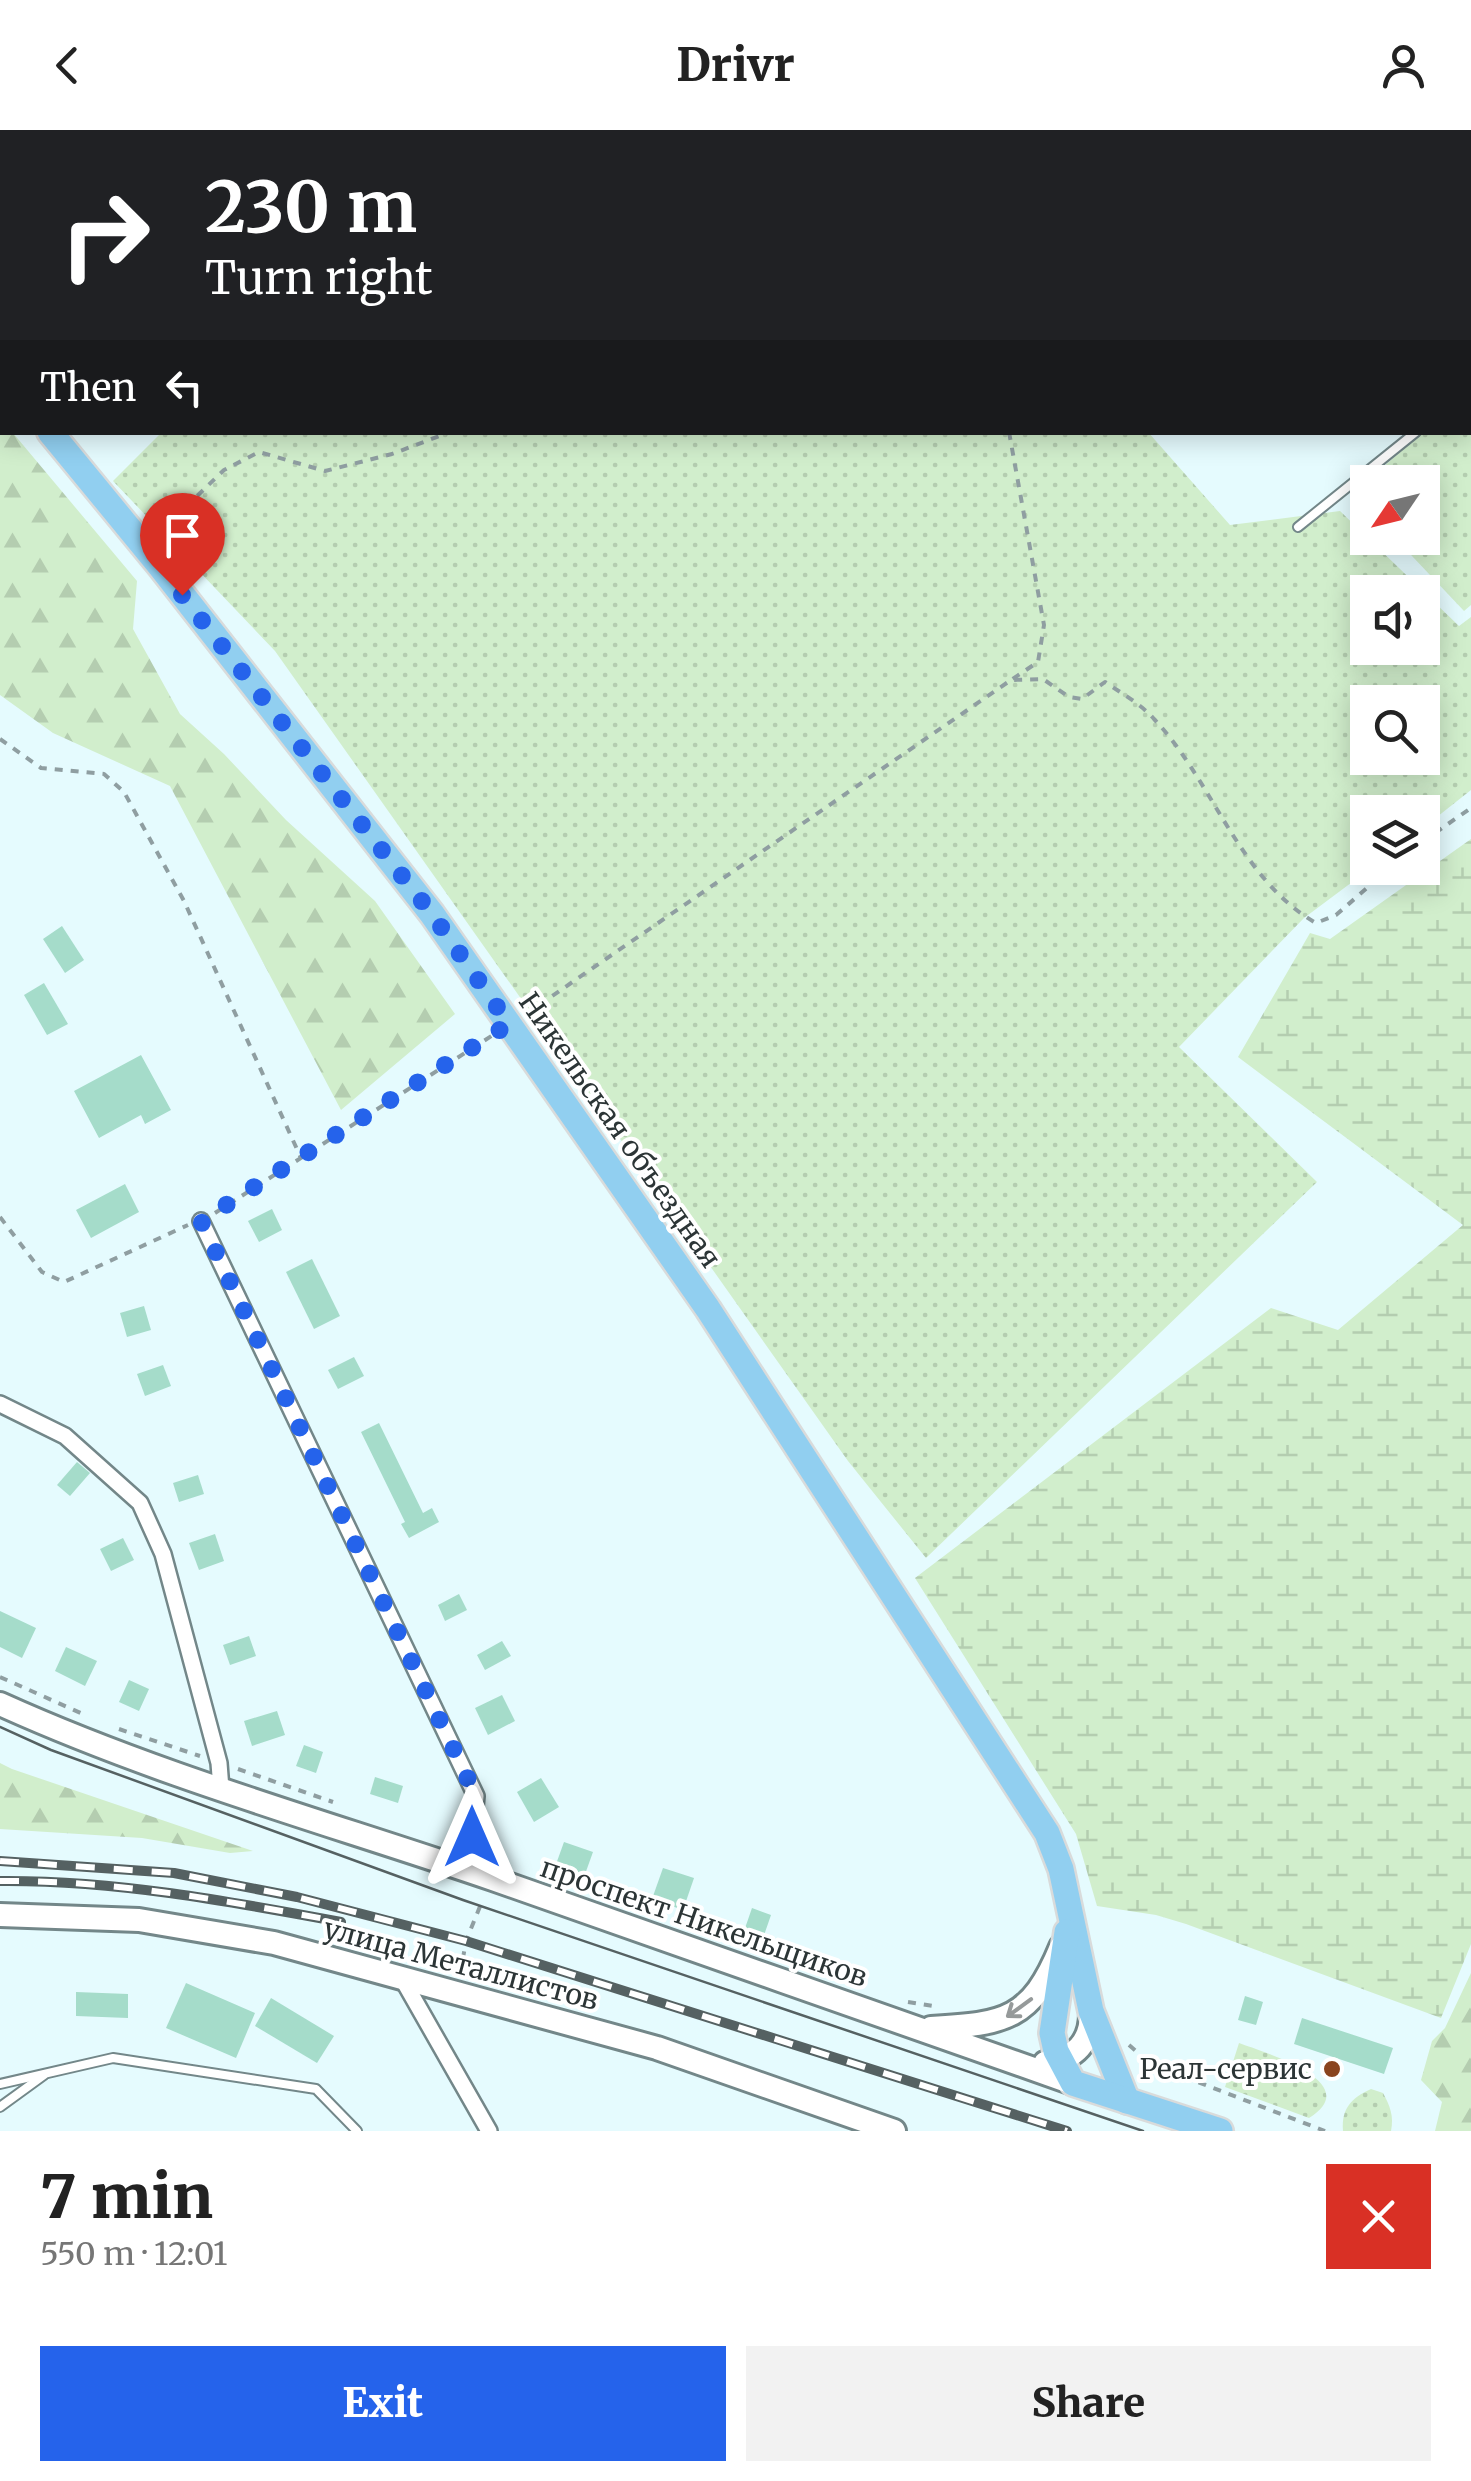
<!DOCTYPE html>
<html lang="en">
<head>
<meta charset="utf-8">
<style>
	:root { --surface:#fff; --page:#f2f2f2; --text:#222; --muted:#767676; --accent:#2563eb }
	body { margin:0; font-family:Merriweather,serif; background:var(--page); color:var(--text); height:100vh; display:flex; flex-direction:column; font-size:38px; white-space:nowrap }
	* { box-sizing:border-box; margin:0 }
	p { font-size:32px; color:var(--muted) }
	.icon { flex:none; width:55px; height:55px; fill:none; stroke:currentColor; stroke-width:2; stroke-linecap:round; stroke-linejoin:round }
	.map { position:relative; height:2001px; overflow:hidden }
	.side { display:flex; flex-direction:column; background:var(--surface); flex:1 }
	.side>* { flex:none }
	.top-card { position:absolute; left:0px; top:0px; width:1472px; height:305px; box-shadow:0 5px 25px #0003; background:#202124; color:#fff; overflow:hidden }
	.needle { width:65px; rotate:235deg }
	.buttons { position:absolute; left:1350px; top:335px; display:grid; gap:20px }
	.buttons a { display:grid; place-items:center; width:90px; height:90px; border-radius:0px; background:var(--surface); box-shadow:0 5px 25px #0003; font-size:50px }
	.pin { position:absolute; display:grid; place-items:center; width:85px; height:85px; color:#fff; margin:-102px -42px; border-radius:50% 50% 50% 0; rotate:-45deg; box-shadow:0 0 10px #0007 }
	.pin .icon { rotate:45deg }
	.me { position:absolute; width:110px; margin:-55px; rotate:0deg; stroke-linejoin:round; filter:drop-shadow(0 0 8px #0008) }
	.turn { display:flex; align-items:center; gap:35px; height:210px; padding:0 40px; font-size:45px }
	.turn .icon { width:130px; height:130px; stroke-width:2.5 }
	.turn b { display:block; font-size:70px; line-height:85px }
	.then { display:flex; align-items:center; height:95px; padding:0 40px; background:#0003; gap:20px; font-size:38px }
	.round { display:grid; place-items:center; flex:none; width:105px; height:105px; border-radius:0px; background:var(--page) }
	.headline { display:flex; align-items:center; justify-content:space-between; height:170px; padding:0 40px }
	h1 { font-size:60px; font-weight:800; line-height:75px }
	.button { display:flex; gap:20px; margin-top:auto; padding:20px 40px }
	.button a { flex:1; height:115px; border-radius:0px; background:var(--accent); color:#fff; font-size:40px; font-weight:800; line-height:115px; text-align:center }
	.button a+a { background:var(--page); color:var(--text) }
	header { display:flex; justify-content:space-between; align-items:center; height:130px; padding:0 40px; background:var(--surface); font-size:45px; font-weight:800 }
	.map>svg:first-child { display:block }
</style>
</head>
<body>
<header><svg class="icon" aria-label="back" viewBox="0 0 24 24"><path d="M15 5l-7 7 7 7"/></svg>Drivr<svg class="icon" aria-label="person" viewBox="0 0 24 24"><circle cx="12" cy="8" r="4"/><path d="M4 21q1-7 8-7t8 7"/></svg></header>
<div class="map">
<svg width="1471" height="2001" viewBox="0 0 1471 2001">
	<defs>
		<pattern id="grass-dots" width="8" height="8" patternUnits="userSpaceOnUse" patternTransform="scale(2.5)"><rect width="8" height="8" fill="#d1eecc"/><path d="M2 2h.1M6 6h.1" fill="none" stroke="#b4cdb0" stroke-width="1.8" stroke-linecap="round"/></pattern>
		<pattern id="forest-firs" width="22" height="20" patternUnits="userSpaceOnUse" patternTransform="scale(2.5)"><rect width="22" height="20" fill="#d1eecc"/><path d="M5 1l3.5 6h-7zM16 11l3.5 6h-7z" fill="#b4cdb0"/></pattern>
		<pattern id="wetland-marsh" width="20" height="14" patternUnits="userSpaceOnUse" patternTransform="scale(2.5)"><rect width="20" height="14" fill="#d1eecc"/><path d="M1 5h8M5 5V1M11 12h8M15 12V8" fill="none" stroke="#b4cdb0"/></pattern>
	</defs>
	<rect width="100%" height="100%" fill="#e5fbfe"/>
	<g fill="url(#grass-dots)" fill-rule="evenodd">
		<polygon points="0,0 892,0 894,2 2,2 0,119"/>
		<polygon points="922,0 1471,0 1471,475 1464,481 1395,408 1422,408 1422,352 1368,352 1367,379 1353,363 1422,303 1470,302 1470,2"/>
		<path d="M 162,302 L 1148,302 L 1230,395 L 1340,381 L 1459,496 L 1471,487 L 1471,660 L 1423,698 L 1422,682 L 1368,682 L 1368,738 L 1371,738 L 1304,788 L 1179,917 L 1317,1052 L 926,1428 L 848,1331 L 275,521 L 113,351 ZM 1368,462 L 1422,462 L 1422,518 L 1368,518 ZM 1368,572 L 1422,572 L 1422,628 L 1368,628 Z"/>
		<path d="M 1239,1913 C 1263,1922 1367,1952 1309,1988 L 1225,1957 Z"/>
		<path d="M 1371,1959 L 1383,1963 C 1390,1976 1394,1986 1391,2001 L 1343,2001 C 1341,1979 1351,1968 1371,1959 Z"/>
	</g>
	<g fill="url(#forest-firs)">
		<polygon points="0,287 2,302 13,303 137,451 133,499 180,584 224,624 286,690 375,771 455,884 341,980 170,656 53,603 0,565"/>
		<polygon points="0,1633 12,1639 253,1721 230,1723 142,1708 0,1699"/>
		<polygon points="1471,1843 1471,2001 1435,2001 1442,1972 1421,1950 1432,1911 1445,1898"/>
	</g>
	<polygon fill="url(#wetland-marsh)" points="1471,709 1471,1814 1441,1888 1186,1794 1156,1785 1097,1776 1076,1704 915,1448 1271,1178 1338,1200 1463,1095 1238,927 1310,803 1330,809"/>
	<g fill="#a5dcca">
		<polygon points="62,796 84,830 65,843 43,809"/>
		<polygon points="44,853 68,894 47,905 24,865"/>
		<polygon points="141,925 171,980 145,994 141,985 99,1008 74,961"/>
		<polygon points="125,1054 139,1082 91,1108 76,1080"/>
		<polygon points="272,1079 282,1100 259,1112 248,1091"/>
		<polygon points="312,1129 340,1186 314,1199 286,1142"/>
		<polygon points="144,1176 151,1200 127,1207 120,1183"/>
		<polygon points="354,1227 364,1246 338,1259 328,1240"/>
		<polygon points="163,1235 171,1256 145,1266 137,1244"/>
		<polygon points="379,1293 423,1383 432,1378 439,1392 409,1408 401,1394 405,1392 361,1302"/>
		<polygon points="77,1332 90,1343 70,1366 57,1355"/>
		<polygon points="198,1345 204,1364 179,1372 173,1353"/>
		<polygon points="215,1404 224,1431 199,1440 189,1413"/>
		<polygon points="123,1408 134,1430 111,1441 100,1419"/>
		<polygon points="459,1464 467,1480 445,1491 438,1475"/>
		<polygon points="0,1481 36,1498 22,1528 0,1517"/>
		<polygon points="249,1506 256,1526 230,1535 223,1515"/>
		<polygon points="502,1511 511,1526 485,1540 477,1525"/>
		<polygon points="66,1517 97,1531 85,1556 55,1541"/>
		<polygon points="129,1550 149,1559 139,1581 119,1572"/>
		<polygon points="502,1565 515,1591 488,1605 475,1578"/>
		<polygon points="277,1581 285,1605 252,1616 244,1591"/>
		<polygon points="304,1615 323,1622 316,1643 296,1636"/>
		<polygon points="375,1647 403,1656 398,1673 370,1664"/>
		<polygon points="541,1648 559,1677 534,1692 517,1662"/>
		<polygon points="564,1712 593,1722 584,1747 555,1737"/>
		<polygon points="663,1738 694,1748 683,1780 652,1769"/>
		<polygon points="752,1778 771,1785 762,1811 743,1804"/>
		<polygon points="186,1853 255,1883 236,1928 166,1898"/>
		<polygon points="76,1862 128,1864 128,1888 76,1886"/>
		<polygon points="1245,1866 1263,1872 1256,1895 1238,1890"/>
		<polygon points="271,1868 334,1906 317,1933 255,1896"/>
		<polygon points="1302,1888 1393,1918 1384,1944 1294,1914"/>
	</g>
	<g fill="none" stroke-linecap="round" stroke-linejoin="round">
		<defs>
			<g id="service">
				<polyline points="1282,2 1285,0"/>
				<polyline points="1470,261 1471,261"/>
				<polyline points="1298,397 1416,302"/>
				<polyline points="0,1954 113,1928 316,1959 357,2001"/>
				<polyline points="0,1977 44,1945"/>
			</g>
			<g id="minor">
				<polyline points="201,1091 476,1666 471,1721 464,1740"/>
				<polyline points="0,1274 65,1306 140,1373 163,1424 219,1633 221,1659"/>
				<polyline points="403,1850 489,2001"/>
			</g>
			<g id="secondary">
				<path d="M 0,1574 C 159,1646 329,1693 493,1749 C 687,1816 879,1886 1073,1953"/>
				<polyline points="0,1785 139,1790 274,1813 657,1918 894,2001"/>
				<path d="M 931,1898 C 1005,1894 1031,1890 1061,1817"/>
				<path d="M 1045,1933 C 1075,1930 1092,1911 1091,1881"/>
			</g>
			<g id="primary">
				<polyline points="0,242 2,245"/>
				<polyline points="50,302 160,436 432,784 708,1179 1047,1703 1061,1739 1091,1881 1127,1971"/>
				<polyline points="1067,1802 1052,1903 1056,1921 1073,1953 1220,2001"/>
			</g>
		</defs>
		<use href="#service" stroke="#738789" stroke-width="12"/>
		<use href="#minor" stroke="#738789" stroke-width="20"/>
		<use href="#secondary" stroke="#738789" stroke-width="28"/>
		<use href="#primary" stroke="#d9dbdb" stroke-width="30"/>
		<g stroke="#8f9ea1" stroke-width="4" stroke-dasharray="8 8" stroke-linecap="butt">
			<polyline points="717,0 717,2"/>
			<polyline points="1009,302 1044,495 1038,532 1011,550"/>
			<polyline points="173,421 193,399 195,368 224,340 259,322 325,341 392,324 450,302"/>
			<polyline points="0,609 41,638 104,644 124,662 184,771 301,1028"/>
			<polyline points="1422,712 1471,678"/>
			<path d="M 526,884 L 1011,550 L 1043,549 L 1069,567 L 1082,569 L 1105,552 C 1121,563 1141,574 1154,589 C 1213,651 1239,749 1316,793 L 1336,785 L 1390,738"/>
			<polyline points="215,1083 493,905"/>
			<polyline points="0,1087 42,1142 64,1152 188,1095"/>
			<polyline points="0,1547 83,1584"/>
			<polyline points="119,1599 200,1626"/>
			<polyline points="238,1639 333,1672"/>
			<polyline points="460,1845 466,1811 483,1769"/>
			<polyline points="908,1872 933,1876"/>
			<polyline points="1129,1915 1151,1934 1325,2001"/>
		</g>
		<use href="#service" stroke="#fff" stroke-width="8"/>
		<use href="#minor" stroke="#fff" stroke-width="15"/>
		<use href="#secondary" stroke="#fff" stroke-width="22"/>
		<use href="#primary" stroke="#91cff0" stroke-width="25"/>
		<polyline stroke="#556162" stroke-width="2.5" points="0,1597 51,1620 463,1770 1143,2001"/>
		<defs>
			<g id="rail">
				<polyline points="0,1731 174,1743 297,1767 466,1811 1067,2001"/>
				<path d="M 0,1751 C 115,1750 228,1771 341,1792"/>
			</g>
		</defs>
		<use href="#rail" stroke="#556162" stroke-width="10"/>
		<use href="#rail" stroke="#fff" stroke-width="6" stroke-dasharray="19" stroke-linecap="butt"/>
	</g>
	<defs><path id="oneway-shaft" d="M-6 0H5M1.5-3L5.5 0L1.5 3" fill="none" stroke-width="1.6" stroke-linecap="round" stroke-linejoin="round" transform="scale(2.5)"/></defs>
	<use stroke="#969a9a" href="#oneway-shaft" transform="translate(1019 1878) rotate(144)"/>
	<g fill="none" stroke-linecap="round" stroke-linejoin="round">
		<polyline stroke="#2563eb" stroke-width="18" stroke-dasharray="0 32.4" points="182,465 432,784 509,894 201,1091 476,1666 472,1707"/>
	</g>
	<circle fill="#8a441e" stroke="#fff" stroke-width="4" cx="1332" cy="1939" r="10"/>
	<g text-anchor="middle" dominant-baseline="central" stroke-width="8" stroke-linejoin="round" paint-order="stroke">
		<g font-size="28" fill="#2c3536" stroke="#fff">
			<text transform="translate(620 1000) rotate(55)">Никельская объездная</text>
			<text transform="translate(704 1792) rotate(19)">проспект Никельщиков</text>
			<text transform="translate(461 1834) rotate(15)">улица Металлистов</text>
		</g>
		<g font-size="28" fill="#2c3536" stroke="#fff" text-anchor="end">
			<text x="1312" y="1939">Реал-сервис</text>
		</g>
	</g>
</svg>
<div class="buttons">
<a><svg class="needle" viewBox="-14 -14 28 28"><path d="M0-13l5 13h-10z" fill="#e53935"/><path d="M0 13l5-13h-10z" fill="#767676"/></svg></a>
<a><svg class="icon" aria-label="sound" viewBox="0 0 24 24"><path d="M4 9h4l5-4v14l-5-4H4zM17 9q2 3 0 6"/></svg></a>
<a><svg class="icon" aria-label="search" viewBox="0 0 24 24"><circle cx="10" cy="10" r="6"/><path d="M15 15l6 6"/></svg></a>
<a><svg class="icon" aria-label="layers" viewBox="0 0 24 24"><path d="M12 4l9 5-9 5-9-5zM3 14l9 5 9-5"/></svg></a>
</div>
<div class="pin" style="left:182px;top:465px;background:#d93025"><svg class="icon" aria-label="arrive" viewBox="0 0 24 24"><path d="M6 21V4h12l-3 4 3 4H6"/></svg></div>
<svg class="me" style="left:472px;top:1707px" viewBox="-20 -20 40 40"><path d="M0-17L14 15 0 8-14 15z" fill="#2563eb" stroke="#fff" stroke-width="4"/></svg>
<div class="top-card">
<div class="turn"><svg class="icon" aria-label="right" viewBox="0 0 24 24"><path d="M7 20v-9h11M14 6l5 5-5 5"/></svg><div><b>230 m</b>Turn right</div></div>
<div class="then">Then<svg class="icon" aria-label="left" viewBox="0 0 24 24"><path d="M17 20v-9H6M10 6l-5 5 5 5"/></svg></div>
</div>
</div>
<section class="side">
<div class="headline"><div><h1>7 min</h1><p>550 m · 12:01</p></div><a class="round" style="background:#d93025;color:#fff"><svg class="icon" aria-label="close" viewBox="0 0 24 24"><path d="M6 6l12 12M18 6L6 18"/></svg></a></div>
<div class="button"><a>Exit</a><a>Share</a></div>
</section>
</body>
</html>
